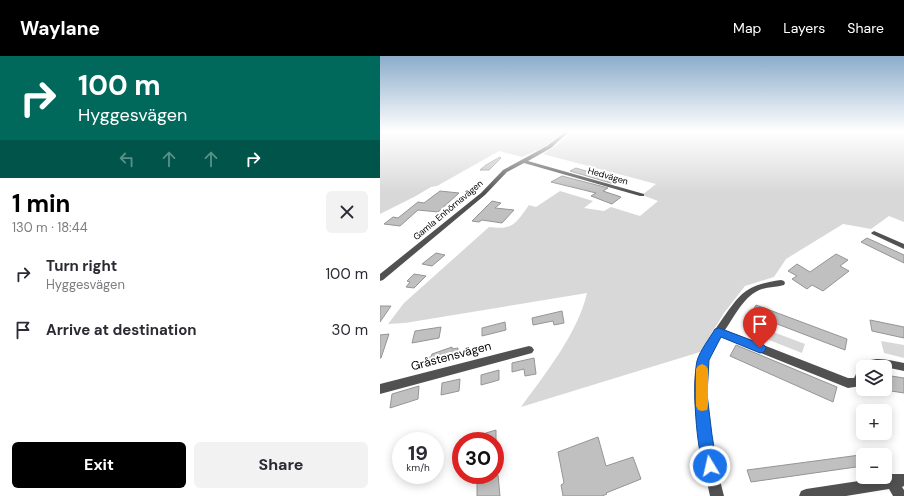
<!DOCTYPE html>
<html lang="en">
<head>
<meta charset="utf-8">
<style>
	:root { --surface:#fff; --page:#f2f2f3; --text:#2b2b33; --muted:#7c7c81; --accent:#000 }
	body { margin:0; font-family:"DM Sans",sans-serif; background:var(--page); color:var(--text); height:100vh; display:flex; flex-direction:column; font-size:15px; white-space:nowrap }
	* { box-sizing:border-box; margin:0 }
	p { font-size:13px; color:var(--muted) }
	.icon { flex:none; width:22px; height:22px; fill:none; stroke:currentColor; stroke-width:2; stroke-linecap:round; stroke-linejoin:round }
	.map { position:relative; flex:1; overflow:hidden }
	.sheet { display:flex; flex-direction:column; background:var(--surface); width:380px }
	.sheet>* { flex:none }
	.guide { background:#00695c; color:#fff; overflow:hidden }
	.fabs { position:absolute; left:476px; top:304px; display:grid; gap:8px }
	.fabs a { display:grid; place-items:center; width:36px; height:36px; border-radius:6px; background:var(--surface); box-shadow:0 2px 10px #0003; font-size:20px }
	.speed { position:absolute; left:12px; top:376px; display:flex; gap:8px; font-size:20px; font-weight:700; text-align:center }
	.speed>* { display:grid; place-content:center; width:52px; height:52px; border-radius:50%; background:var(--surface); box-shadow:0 2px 10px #0003; line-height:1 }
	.speed small { font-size:10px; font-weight:400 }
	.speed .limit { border:6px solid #d22; background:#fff; color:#111 }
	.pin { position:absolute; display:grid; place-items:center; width:34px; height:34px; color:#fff; margin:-41px -17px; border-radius:50% 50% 50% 0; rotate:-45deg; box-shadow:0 0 4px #0007 }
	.pin .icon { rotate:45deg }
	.me { position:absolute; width:44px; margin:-22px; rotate:351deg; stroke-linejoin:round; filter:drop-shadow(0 0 3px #0008) }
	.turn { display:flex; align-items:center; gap:14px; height:84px; padding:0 12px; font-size:18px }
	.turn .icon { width:52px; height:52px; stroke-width:2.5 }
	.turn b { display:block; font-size:28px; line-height:34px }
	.lanes { display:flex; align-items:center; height:38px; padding:0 12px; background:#0003; justify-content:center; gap:20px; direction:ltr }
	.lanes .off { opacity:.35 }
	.round { display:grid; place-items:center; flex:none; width:42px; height:42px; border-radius:6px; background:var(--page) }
	.headline { display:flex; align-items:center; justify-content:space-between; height:68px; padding:0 12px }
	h1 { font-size:24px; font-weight:700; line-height:30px; color:var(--accent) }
	.action { display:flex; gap:8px; margin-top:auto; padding:8px 12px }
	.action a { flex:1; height:46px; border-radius:6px; background:var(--accent); color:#fff; font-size:16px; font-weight:700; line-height:46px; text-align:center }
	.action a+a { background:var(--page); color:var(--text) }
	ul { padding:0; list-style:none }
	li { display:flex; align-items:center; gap:12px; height:56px; padding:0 12px }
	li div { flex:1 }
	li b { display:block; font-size:15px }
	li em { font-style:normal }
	header { display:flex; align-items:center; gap:24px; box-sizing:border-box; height:56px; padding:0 20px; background:var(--accent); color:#fff }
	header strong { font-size:19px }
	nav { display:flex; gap:22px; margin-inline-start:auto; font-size:14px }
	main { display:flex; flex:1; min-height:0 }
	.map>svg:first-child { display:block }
</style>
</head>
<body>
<header>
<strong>Waylane</strong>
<nav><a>Map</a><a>Layers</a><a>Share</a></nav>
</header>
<main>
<section class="sheet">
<div class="guide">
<div class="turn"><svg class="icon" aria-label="right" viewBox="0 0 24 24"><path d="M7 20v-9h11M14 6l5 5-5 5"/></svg><div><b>100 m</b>Hyggesvägen</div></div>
<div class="lanes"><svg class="icon off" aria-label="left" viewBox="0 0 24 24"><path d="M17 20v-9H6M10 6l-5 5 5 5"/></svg><svg class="icon off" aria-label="ahead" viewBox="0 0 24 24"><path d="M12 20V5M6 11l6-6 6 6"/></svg><svg class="icon off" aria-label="ahead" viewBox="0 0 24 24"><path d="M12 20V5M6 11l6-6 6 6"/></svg><svg class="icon" aria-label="right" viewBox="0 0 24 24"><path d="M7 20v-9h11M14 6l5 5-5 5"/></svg></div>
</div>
<div class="headline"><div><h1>1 min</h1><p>130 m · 18:44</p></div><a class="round"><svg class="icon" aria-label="close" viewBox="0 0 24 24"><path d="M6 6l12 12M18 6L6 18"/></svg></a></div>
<ul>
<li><svg class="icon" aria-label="right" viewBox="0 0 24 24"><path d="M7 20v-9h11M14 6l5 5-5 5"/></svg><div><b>Turn right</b><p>Hyggesvägen</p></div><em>100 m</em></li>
<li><svg class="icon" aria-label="arrive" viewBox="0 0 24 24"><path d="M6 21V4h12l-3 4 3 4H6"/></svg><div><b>Arrive at destination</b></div><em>30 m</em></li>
</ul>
<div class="action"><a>Exit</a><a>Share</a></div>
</section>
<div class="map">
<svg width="524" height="440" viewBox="0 0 524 440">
	<rect width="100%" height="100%" fill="#fff"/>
	<g fill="#d8d8d8">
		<polygon points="0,76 183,76 165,91 142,101 119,95 57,130 51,131 34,141 0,158"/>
		<path d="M 192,76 L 524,76 L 524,166 L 509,160 L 491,173 L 463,168 L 406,203 L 394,221 L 365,230 L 344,257 L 320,296 L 141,351 C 165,318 198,277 207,237 L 25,267 L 8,268 L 24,247 L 109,171 C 134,174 135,168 149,149 L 156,151 L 180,135 L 213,145 L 204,152 L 224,155 L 231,151 L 260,160 L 278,145 L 262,139 L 276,128 L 163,98 L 177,89 Z"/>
		<polygon points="375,269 425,288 422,297 371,277"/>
		<polygon points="501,285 524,289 524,302 504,297"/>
	</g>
	<g fill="#c0c0c0" stroke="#959595">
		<polygon points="120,101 121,102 109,114 100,114 106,109"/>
		<polygon points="196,112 222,120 239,125 234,128 190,115"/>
		<polygon points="182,120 228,132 223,135 241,141 232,148 211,140 216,137 171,126"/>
		<polygon points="60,135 79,137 58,156 38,154 20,170 4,168 13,161 18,162 38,146 44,147"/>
		<polygon points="112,145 121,147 115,152 134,154 122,167 102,164 99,166 92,165"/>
		<polygon points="487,182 524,199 524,207 481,186"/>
		<polygon points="56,197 65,199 52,210 42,208"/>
		<polygon points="456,198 468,204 460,210 469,215 443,235 432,229 427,233 412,223 417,220 408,215 417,208 430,216"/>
		<polygon points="34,218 46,220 34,232 26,231 30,226 27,225"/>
		<polygon points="376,249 467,283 465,294 371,258"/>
		<polygon points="0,250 11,250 0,266"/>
		<polygon points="182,255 184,267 174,269 173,265 153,269 152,262"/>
		<polygon points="490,264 524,271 524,282 492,275"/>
		<polygon points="125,266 126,274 102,280 102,272"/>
		<polygon points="61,271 59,282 32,287 35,275"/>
		<polygon points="9,278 1,302 0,302 0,279"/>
		<polygon points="356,289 457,331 453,346 350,300"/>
		<polygon points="72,291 72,293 78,292 77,303 43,311 45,302 51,301 52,298"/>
		<polygon points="154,302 156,318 145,320 144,313 132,316 132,307"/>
		<polygon points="119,314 119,324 101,329 101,319"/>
		<polygon points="505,319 524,322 524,337 505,334"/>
		<polygon points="80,323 79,335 61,339 62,327"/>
		<polygon points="39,330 38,343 10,352 12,338"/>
		<polygon points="116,374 116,385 96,385 96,380"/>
		<polygon points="218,381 226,410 253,401 261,423 226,437 227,438 222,440 183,440 181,429 184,427 178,396"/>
		<polygon points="480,399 483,404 483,410 371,426 367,414"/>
		<polygon points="97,419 118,419 120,440 97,440"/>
	</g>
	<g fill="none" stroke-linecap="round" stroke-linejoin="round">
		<g fill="#515151" fill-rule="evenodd">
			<polygon points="185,76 189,76 171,92 148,105 264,138 264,140 260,140 144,107 127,116 105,139 3,224 0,225 0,218 101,137 123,114 167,90"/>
			<polygon points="494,175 524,188 524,193 492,178 491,177"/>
			<path d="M 401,224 L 404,225 L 405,227 L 404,229 C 397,231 389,231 382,233 C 364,239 355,260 345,274 L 468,322 L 474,322 C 476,319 477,314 479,311 C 491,298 509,304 524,307 L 524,315 L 505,311 L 483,311 L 483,325 L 481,330 L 468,332 L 341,281 C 336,288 330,296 328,305 C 318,344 335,402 344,440 L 330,440 C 323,404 307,339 318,304 C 323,289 334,275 343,262 C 362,235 367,229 401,224 Z"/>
			<polygon points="149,290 152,291 154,294 152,297 0,338 0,328"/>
			<polygon points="512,418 524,418 524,430 522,431 524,434 524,440 513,440 509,433 466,440 419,440 421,435 426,433 505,421"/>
		</g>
	</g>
	<linearGradient id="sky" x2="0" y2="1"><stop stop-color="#8baccb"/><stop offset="0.55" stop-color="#fff"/><stop offset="1" stop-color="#fff" stop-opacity="0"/></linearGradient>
	<rect width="524" height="137" fill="url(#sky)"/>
	<path fill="#1a73e8" stroke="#114b97" d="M 339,272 L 384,289 L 386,292 L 384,296 L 380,297 L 341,281 L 329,304 L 327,338 L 332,379 L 337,410 L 335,415 L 330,417 L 325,415 C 316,393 312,328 317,305 C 320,294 330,282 335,273 Z"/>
	<polygon fill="#f59e0b" points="322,308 326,310 328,313 328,350 327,354 322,355 318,354 316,350 316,313 318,310"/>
	<g text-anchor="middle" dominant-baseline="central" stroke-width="4" stroke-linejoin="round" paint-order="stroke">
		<g font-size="9" fill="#000" stroke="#fff">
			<text transform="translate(228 120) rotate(16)">Hedvägen</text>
			<text transform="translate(68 154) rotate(-40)">Gamla Enhörnavägen</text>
		</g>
		<g font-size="12" fill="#000" stroke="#fff">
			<text transform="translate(71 300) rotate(-15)">Gråstensvägen</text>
		</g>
	</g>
</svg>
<div class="fabs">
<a><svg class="icon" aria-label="layers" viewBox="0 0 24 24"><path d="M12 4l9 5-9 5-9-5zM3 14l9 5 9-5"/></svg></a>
<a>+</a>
<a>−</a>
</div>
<div class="speed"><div>19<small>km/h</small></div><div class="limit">30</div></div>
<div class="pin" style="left:380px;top:292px;background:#d93025"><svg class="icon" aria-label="arrive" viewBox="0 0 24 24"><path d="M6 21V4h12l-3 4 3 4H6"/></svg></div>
<svg class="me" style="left:330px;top:410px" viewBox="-20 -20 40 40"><circle r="17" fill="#1a73e8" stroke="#fff" stroke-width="3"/><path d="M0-11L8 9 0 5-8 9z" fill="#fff"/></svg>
</div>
</main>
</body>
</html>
